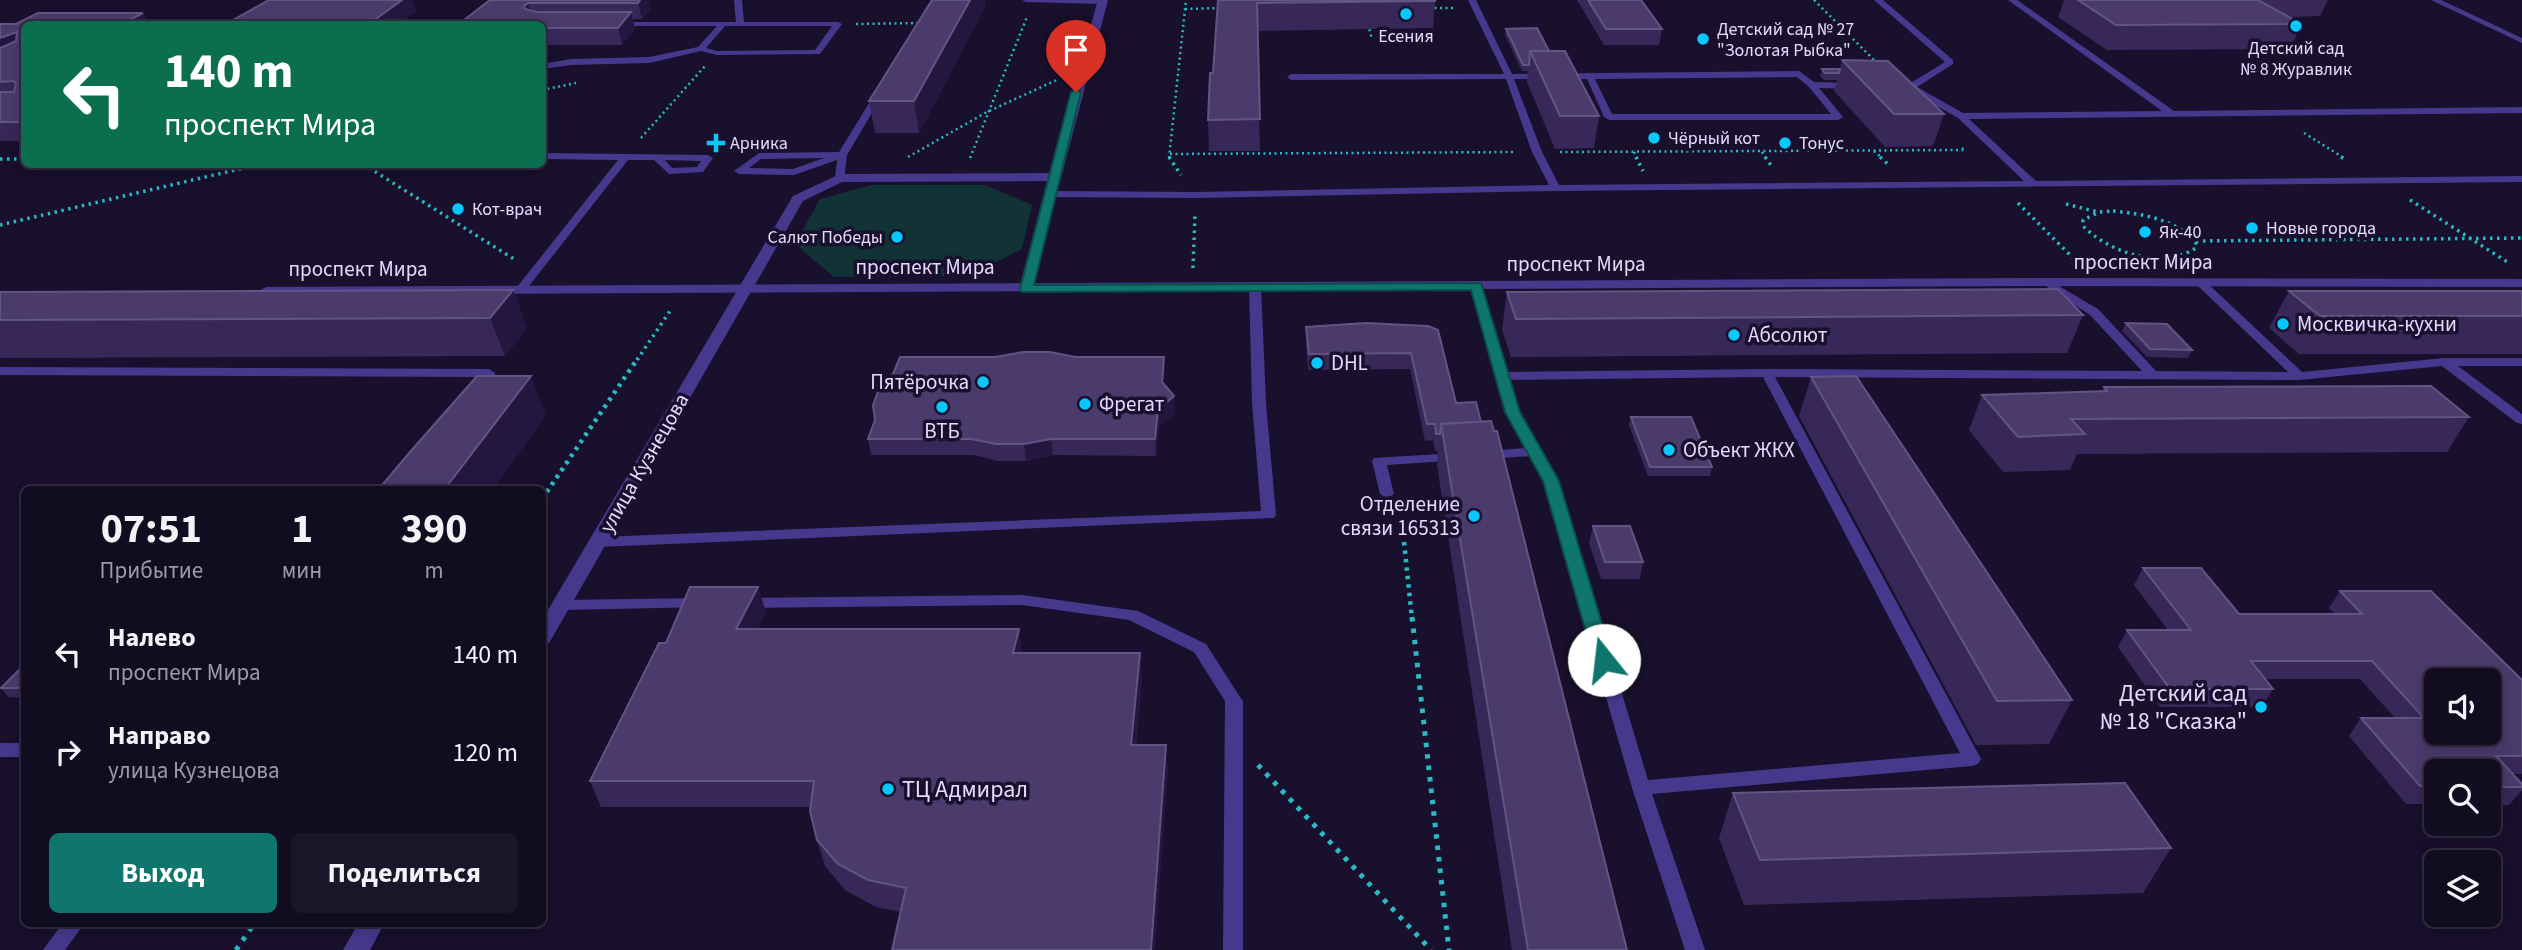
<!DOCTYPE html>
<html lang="ru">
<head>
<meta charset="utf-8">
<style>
	:root { --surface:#120c21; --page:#1b152a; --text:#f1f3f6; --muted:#9c9ba5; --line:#312c3f; --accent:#0f766e }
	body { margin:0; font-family:"Source Sans 3",sans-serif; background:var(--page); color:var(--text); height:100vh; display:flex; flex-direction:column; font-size:26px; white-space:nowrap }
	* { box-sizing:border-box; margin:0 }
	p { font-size:23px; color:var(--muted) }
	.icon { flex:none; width:38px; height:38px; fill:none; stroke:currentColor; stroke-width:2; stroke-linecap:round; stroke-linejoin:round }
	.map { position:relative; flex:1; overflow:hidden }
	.panel { position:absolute; left:21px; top:486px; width:525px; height:441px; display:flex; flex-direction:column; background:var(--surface); border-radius:10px; box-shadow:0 4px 18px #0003,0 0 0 2px var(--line) }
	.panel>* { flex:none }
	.hud { position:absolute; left:21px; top:21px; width:525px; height:147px; border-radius:10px; box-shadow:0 4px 18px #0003,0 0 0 2px var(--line); background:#0b6e4f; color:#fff; overflow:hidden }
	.fabs { position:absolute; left:2424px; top:668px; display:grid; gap:14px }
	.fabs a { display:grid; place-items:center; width:77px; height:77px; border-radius:10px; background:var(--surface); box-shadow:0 4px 18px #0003,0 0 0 2px var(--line); font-size:35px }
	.pin { position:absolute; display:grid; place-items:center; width:60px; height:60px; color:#fff; margin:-72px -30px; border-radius:50% 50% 50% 0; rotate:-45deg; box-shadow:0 0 7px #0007 }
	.pin .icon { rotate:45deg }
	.me { position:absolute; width:77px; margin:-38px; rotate:344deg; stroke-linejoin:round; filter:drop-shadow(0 0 5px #0008) }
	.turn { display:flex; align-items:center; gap:24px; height:147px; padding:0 28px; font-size:32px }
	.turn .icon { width:91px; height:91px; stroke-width:2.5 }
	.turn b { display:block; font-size:49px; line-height:60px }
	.eta { display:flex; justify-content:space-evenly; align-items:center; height:119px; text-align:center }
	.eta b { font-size:42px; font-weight:700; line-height:49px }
	.cta { display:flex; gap:14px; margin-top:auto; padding:14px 28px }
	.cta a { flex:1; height:80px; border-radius:10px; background:var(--accent); color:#fff; font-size:28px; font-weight:700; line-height:80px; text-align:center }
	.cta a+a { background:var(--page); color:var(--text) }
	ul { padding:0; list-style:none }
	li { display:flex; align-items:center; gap:21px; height:98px; padding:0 28px }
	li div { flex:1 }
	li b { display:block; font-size:26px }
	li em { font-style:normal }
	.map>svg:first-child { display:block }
</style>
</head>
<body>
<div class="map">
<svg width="2522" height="950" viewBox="0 0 2522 950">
	<rect width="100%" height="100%" fill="#18102c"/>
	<polygon fill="#123336" points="872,185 985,185 1032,205 1022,249 968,276 834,277 795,244 820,199"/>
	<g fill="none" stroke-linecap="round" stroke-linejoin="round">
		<g stroke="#2abac3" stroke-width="2.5" stroke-dasharray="2 3.5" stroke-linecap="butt">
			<polyline points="1814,0 1876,62"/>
			<polyline points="1429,8 1456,8"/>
			<polyline points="1185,9 1220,8"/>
			<polyline points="856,24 920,23"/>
			<polyline points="1368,24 1372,40"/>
			<polyline points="542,90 576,83"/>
			<polyline points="2304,133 2344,158"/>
			<polyline points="641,138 705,66"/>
			<polyline points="1874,151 1882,158"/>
			<polyline points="1560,152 1965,150 1962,148"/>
			<polyline points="1634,152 1637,158"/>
			<polyline points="1762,152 1766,158"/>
			<polyline points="1170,154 1515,152"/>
			<polyline points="908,157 987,112 1059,79"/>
			<polyline points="970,158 1027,17"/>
			<polyline points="1169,158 1186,0"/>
		</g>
		<g stroke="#2abac3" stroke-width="3.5" stroke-dasharray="2.5 4.5" stroke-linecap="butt">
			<polyline points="1169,157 1181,175"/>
			<polyline points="1636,157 1643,171"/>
			<polyline points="1765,157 1773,168"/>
			<polyline points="1880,157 1890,166"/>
			<polyline points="2341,157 2347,160"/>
			<polyline points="0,159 24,159"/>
			<polyline points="363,164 517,261"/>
			<polyline points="2410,200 2509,263"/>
			<polyline points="2018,203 2076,261"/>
			<polyline points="2066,204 2098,212"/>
			<path d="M 2113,211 C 2144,214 2172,219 2196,241 L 2196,248 C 2161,270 2110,253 2083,226 L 2083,220 L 2099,212 Z"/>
			<polyline points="0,225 261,164"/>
			<polyline points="2196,241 2522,238"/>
			<polyline points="1193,268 1195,214"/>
			<polyline points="637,360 672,308"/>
		</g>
		<g stroke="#2abac3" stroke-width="4.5" stroke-dasharray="3.5 5" stroke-linecap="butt">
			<polyline points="542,499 638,358"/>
			<polyline points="1404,542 1412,619"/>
		</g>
		<g stroke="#2abac3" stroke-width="5" stroke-dasharray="4.5 7" stroke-linecap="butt">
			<polyline points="1412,617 1449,950"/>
			<polyline points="1258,765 1431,950"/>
			<polyline points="236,950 254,924"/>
		</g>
		<g fill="#46398d" fill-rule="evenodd">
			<path d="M 734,0 L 742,0 L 744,22 L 838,22 L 842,24 L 820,54 L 817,54 L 717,55 L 701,51 L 649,63 L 571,65 L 542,69 L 542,64 L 571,59 L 649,57 L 698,47 L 717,26 L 617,26 L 613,24 L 617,22 L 736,22 ZM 725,26 L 832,26 L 815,50 L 717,51 L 706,48 Z"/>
			<polygon points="1022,0 1103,0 1106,2 1102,4 1026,2"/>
			<path d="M 1468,0 L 1476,0 L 1512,74 L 1799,71 L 1814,82 L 1853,83 L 1857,86 L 1853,89 L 1819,88 L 1843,117 L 1838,120 L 1609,120 L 1604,117 L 1587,79 L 1514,79 L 1542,152 L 1559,185 L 2024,181 L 1958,118 L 1909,90 L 1902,89 L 1902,85 L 1909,84 L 1945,62 L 1874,0 L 1883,0 L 1953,60 L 1953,64 L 1917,87 L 1963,113 L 2162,111 L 2008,0 L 2017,0 L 2174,111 L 2522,107 L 2522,113 L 1969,119 L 2036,181 L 2522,176 L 2522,182 L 1556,191 L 1196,198 L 1051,197 L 1046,194 L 1051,191 L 1196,192 L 1549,185 L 1532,152 L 1506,79 L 1291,80 L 1287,77 L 1291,74 L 1504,74 ZM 1797,77 L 1809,87 L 1831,114 L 1612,114 L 1595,79 Z"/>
			<polygon points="2431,0 2441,0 2522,38 2522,43"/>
			<path d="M 876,92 L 883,94 L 847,155 L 844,180 L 835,178 L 837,160 L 794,175 L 739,174 L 734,171 L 759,153 L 839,152 ZM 824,158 L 793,169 L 749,168 L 761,159 Z"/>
			<path d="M 542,153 L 708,155 L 713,158 L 703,172 L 669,174 L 654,160 L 628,160 L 525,291 L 517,291 L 517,287 L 618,160 L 542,159 ZM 665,160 L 701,161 L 697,167 L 672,168 Z"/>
			<path d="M 2047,279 L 2098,309 L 2156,371 L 2288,372 L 2197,285 L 2197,281 L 2205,281 L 2302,372 L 2444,358 L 2522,358 L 2522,366 L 2458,366 L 2522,414 L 2522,424 L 2517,423 L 2442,366 L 2299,380 L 1775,377 L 1981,759 L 1978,764 L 1972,766 L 1652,794 L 1705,950 L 1685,950 L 1632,788 L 1544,481 L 1531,456 L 1487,459 L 1480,455 L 1487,451 L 1526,448 L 1506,412 L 1470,286 L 1476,283 L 1482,286 L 1508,372 L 1767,369 L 2142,371 L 2090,315 L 2043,284 L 2041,282 ZM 1763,377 L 1960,753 L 1648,780 L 1558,481 L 1520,412 L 1510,380 Z"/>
			<polygon points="1255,283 1261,286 1266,403 1276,515 1274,518 599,547 592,542 599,537 1261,511 1252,403 1249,286"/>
			<polygon points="0,367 489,369 495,373 496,394 495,397 485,397 483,377 0,375"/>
			<polygon points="1456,453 1463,457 1461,460 1387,465 1394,494 1387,498 1380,494 1372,461 1374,458"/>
			<polygon points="1022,595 1138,611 1206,644 1240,697 1243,701 1243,950 1223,950 1225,701 1194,652 1129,620 1022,605 745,608 739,607 737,603 739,599 745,598"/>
			<polygon points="700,598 706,599 708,603 706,607 563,610 557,609 555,605 557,601 563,600"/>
			<rect x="0" y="743" width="24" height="14"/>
			<polygon points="62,924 84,924 65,950 43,950"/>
		</g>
		<polygon fill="#46398d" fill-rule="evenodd" points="2047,278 2522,279 2522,287 2047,286 266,295 259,291 266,287"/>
		<g fill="#46398d" fill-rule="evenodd">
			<polygon points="1098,0 1108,0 1031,292 1021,292 1019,289 1047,181 842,182 803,201 552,638 549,643 542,645 542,620 793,196 840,174 1049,173"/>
			<polygon points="358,924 384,924 370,950 343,950"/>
		</g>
	</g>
	<g fill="#38285a">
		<polygon points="490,0 647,0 650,10 642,19 633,19 635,29 622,45 544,45 542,46 542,24 226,24 416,11 399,24 460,23"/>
		<polygon points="932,0 984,0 985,7 919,133 875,133 869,101"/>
		<polygon points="1218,0 1435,1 1433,28 1257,31 1260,151 1209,151 1208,120 1213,73"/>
		<polygon points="1577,0 1641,0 1662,29 1659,45 1604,45"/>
		<polygon points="2064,0 2328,0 2320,16 2289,17 2302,24 2290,49 2107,50 2058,17"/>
		<polygon points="143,13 149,24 24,24 24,141 0,141 0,24 16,24"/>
		<polygon points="1506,29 1549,51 1599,116 1594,148 1555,149 1527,82 1528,71 1522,71 1505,35"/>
		<polygon points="1842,60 1944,114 1933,146 1885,147 1834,91 1837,80 1824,80 1820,76 1822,69 1840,69"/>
		<polygon points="513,290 527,328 505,356 0,358 0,292"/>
		<polygon points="2289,291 2522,291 2522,354 2299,354 2269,328"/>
		<polygon points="1507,292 2083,315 2067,353 1511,357 1502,330"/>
		<polygon points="2126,323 2192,350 2188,358 2147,357 2122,331"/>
		<polygon points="1428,326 1456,403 1627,950 1512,950 1437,465 1438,451 1435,451 1433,440 1425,441 1410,369 1308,370 1306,343 1306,327"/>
		<polygon points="995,357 1164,357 1165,373 1164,384 1174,396 1175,413 1159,427 1156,456 1053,455 1026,461 998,461 974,455 871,455 868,439"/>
		<polygon points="1811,377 2072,700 2049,744 1976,745 1799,416"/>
		<polygon points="2104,387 2469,417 2447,452 2077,454 2070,470 2003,472 1969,430 1982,395 2102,391"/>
		<polygon points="1631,417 1712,467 1710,476 1648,476 1629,425"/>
		<polygon points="1593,526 1643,562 1640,579 1601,579 1589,543"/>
		<polygon points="2143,568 2239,614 2335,614 2329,608 2340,591 2522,680 2522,774 2513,774 2522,784 2522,790 2509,805 2488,805 2488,772 2436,772 2436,804 2406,804 2349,736 2361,718 2395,718 2360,679 2265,679 2273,689 2262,707 2160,707 2118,647 2127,630 2168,630 2134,585"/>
		<polygon points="766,612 757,629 1019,629 1022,653 1142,678 1136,745 1168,771 901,912 876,907 845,890 825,866 817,840 810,807 601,807 590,781 666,643"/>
		<polygon points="24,665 24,698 8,697 1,688"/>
		<polygon points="1733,793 2171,848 2143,893 1744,905 1719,838"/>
	</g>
	<g fill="#231740">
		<polygon points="402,0 412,0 416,11 398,24 369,24"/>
		<polygon points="640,0 647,0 650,10 642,19 638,3"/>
		<polygon points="970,0 984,0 985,7 919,133 914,101"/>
		<polygon points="528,3 533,19 530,23 524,6"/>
		<polygon points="631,12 635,29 622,45 618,28"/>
		<polygon points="143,13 149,24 122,24"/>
		<polygon points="17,32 24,47 0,59 0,38"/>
		<polygon points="513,290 527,328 505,356 490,318"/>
		<polygon points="1164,357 1165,373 1162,398 1162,382"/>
		<polygon points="531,376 546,416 493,490 444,490"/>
		<polygon points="1174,396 1175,413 1159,427 1156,456 1155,439 1158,410"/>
		<polygon points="1051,439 1053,455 1026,461 1024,444"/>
		<polygon points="758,587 766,612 744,655 736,629"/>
		<polygon points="1019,629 1022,655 1013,653"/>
		<polygon points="1140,653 1142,678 1133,771 1131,745"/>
		<polygon points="1166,745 1168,771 1155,950 1151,950"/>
	</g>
	<g fill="#4a3b6c" stroke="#625483" stroke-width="2" fill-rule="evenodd">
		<polygon points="269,0 402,0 369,24 460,23 490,0 640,0 638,3 528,3 524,6 525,9 537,12 631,12 618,28 542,28 542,24 226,24"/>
		<polygon points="932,0 970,0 914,101 869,101"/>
		<polygon points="1218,0 1435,0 1435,1 1257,3 1260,119 1208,120 1210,73 1213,73"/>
		<polygon points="1588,0 1641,0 1662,29 1606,29"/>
		<polygon points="2078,0 2258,0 2302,24 2116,25"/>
		<polygon points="38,13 143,13 122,24 24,24 24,122 0,122 0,92 14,92 16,84 14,81 0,82 0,48 16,41 17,32 0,38 0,24 16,24"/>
		<polygon points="1537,28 1549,51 1530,51 1529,65 1523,65 1506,29"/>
		<polygon points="1530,51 1565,51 1599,116 1560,116"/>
		<polygon points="1842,60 1888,61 1944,114 1894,114"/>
		<polygon points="1822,69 1840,69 1839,73 1825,73"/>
		<polygon points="2058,289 2083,315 1516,319 1507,292"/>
		<polygon points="513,290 490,318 0,320 0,292"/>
		<polygon points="2289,291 2522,291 2522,316 2320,316"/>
		<polygon points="1366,323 1428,326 1438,330 1456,403 1476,402 1481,422 1441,424 1440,434 1436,434 1435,424 1427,424 1411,353 1309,354 1306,327"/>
		<polygon points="2126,323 2167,324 2192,350 2150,349"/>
		<polygon points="1023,352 1050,352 1075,357 1164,357 1162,382 1174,396 1158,410 1155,439 1051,439 1024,444 996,444 971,439 868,439 875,420 873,405 879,389 893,374 900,357 995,357"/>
		<polygon points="477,376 531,376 444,490 378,490 410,452"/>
		<polygon points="1856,376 2072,700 1997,701 1811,377"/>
		<polygon points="2431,386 2469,417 2071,419 2085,434 2018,437 1982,395 2107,391 2104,387"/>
		<polygon points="1631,417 1691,417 1712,467 1650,467"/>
		<polygon points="1491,421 1494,431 1497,431 1627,950 1528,950 1441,424"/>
		<polygon points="1593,526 1630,526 1643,562 1605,562"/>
		<path d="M 2143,568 L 2201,568 L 2239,614 L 2362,614 L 2340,591 L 2431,591 L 2522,680 L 2522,756 L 2496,756 L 2522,784 L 2522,787 L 2488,787 L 2488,772 L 2436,772 L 2436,786 L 2420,786 L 2361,718 L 2424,718 L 2372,661 L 2251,661 L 2273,689 L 2170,689 L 2127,630 L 2191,630 ZM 2436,681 L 2488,681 L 2488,733 L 2436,733 Z"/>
		<polygon points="690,587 758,587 736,629 1019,629 1013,653 1140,653 1131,745 1166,745 1151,950 892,950 906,888 868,880 838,864 817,840 810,811 814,781 590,781 659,643 666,643"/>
		<polygon points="24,665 24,688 1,688"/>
		<polygon points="2125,783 2171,848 1760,860 1733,793"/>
	</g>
	<polygon fill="#0f766e" stroke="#0a4d48" stroke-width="2" points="1076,89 1081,92 1034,285 1481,283 1520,412 1559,481 1613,660 1610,664 1597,664 1594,660 1543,481 1505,412 1471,290 1022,292 1020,289 1071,92"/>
	<g fill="#06c8ff" stroke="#18102c" stroke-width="2.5">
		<circle cx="1406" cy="14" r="7"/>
		<circle cx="2296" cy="26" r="7"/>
		<circle cx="1703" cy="39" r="7"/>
		<circle cx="1654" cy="138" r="7"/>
		<path d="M712.5 132.5h7v7h7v7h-7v7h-7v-7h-7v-7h7z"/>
		<circle cx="1785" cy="143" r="7"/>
		<circle cx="458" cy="209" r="7"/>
		<circle cx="2252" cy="228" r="7"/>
		<circle cx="2145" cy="232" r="7"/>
		<circle cx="897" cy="237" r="7"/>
		<circle cx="2283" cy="324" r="7"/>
		<circle cx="1734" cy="335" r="7"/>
		<circle cx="1317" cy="363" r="7"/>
		<circle cx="983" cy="382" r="7"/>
		<circle cx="1085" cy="404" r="7"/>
		<circle cx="942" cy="407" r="7"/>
		<circle cx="1669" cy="450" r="7"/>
		<circle cx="1474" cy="516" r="7"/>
		<circle cx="2261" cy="707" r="7"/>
		<circle cx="888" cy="789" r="7"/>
	</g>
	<g text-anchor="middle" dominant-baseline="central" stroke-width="7" stroke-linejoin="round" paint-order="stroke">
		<g font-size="18" fill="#e3daff" stroke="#18102c" text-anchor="start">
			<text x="1717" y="29">Детский сад № 27<tspan x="1717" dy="21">"Золотая Рыбка"</tspan></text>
			<text x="1406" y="36" text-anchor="middle">Есения</text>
			<text x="2296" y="48" text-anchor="middle">Детский сад<tspan x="2296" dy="21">№ 8 Журавлик</tspan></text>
			<text x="1668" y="138">Чёрный кот</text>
			<text x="730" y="143">Арника</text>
			<text x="1799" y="143">Тонус</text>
			<text x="472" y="209">Кот-врач</text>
			<text x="2266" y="228">Новые города</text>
			<text x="2159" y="232">Як-40</text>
			<text x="883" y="237" text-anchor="end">Салют Победы</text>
		</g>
		<g font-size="21" fill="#e3daff" stroke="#18102c">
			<text x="2143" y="262">проспект Мира</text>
			<text x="1576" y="264">проспект Мира</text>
			<text x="925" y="267">проспект Мира</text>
			<text x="358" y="269">проспект Мира</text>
			<text transform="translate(644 463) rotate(-60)">улица Кузнецова</text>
		</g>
		<g font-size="21" fill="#e3daff" stroke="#18102c" text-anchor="start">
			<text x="2297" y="324">Москвичка-кухни</text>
			<text x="1748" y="335">Абсолют</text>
			<text x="1331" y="363">DHL</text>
			<text x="969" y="382" text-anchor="end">Пятёрочка</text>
			<text x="1099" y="404">Фрегат</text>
			<text x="942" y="431" text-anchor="middle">ВТБ</text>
			<text x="1683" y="450">Объект ЖКХ</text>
			<text x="1460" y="504" text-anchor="end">Отделение<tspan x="1460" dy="24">связи 165313</tspan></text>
		</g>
		<g font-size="24" fill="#e3daff" stroke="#18102c" text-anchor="end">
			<text x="2247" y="693">Детский сад<tspan x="2247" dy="28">№ 18 "Сказка"</tspan></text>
			<text x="902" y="789" text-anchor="start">ТЦ Адмирал</text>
		</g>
	</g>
</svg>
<div class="fabs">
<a><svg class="icon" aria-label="sound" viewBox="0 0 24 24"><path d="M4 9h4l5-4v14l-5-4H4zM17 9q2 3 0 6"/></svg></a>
<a><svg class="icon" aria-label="search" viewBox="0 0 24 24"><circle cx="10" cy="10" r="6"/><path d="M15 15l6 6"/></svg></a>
<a><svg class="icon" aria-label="layers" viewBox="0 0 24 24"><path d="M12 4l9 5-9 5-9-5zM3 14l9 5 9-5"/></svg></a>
</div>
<div class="pin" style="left:1076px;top:92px;background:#d93025"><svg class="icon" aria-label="arrive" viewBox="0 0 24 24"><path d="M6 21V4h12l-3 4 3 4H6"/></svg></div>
<svg class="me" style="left:1604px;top:660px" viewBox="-20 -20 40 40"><circle r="19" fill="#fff"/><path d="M0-13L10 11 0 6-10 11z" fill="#0f766e"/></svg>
<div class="hud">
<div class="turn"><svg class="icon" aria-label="left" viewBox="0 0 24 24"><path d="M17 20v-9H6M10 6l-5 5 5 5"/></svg><div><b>140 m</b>проспект Мира</div></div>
</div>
<section class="panel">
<div class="eta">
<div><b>07:51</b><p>Прибытие</p></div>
<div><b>1</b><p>мин</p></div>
<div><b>390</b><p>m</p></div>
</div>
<ul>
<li><svg class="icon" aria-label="left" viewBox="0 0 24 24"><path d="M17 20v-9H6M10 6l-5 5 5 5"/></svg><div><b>Налево</b><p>проспект Мира</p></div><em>140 m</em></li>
<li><svg class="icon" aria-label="right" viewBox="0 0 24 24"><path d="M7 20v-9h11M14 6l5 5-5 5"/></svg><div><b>Направо</b><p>улица Кузнецова</p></div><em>120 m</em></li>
</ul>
<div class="cta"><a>Выход</a><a>Поделиться</a></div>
</section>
</div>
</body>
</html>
